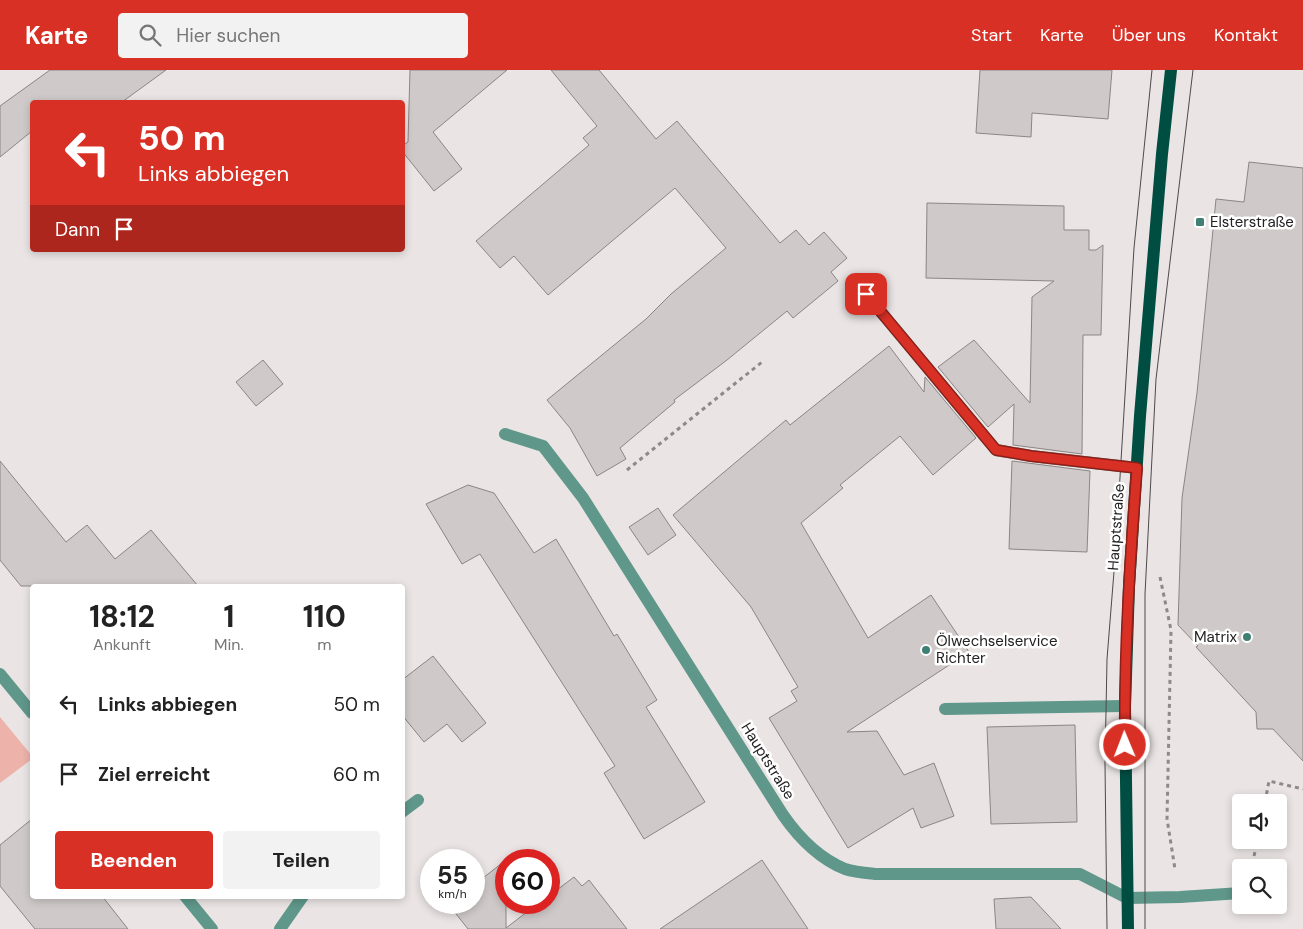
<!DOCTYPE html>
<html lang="de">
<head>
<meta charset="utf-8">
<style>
	:root { --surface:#fff; --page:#f2f2f2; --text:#222; --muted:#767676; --accent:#d93025 }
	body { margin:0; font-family:"DM Sans",sans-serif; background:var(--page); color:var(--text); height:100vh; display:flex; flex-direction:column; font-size:19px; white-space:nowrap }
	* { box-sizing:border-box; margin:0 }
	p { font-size:16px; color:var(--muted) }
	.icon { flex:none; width:28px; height:28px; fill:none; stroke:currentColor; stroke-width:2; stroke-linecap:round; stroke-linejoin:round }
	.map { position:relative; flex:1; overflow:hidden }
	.drawer { position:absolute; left:30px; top:514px; width:375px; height:315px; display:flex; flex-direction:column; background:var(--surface); border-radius:5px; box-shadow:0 2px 8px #0003 }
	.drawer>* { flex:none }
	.guide { position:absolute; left:30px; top:30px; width:375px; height:152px; border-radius:5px; box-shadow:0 2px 8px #0003; background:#d93025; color:#fff; overflow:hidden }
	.controls { position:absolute; left:1232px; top:724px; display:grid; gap:10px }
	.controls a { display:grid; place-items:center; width:55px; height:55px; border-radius:5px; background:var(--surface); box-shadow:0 2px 8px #0003; font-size:25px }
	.speed { position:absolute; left:420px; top:779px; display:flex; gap:10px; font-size:25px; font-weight:700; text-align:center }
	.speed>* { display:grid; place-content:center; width:65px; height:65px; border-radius:50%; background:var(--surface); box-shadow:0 2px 8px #0003; line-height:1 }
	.speed small { font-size:12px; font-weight:400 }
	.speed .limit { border:8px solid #d22; background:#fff; color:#111 }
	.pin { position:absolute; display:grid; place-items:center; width:42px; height:42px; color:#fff; margin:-21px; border-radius:10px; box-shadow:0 2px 8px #0006 }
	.me { position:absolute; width:55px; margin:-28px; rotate:359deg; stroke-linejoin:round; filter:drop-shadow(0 0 4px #0008) }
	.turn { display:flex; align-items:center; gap:18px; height:105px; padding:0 25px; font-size:22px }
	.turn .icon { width:65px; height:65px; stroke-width:2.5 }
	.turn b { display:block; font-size:35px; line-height:42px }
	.then { display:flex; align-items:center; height:48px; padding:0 25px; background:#0003; gap:10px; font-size:19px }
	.eta { display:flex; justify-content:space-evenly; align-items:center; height:85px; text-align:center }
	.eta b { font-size:30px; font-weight:700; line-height:35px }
	.button { display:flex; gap:10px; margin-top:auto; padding:10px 25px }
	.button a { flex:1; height:58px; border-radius:5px; background:var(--accent); color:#fff; font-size:20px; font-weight:700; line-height:58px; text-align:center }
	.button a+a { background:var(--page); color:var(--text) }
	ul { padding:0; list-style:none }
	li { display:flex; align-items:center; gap:15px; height:70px; padding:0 25px }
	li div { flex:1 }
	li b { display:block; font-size:19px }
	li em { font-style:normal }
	header { display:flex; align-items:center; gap:30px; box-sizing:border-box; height:70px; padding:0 25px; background:var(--accent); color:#fff }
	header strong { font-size:24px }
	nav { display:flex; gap:28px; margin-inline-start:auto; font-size:18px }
	.search { width:350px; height:45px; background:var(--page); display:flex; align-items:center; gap:12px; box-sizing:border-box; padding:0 18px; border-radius:5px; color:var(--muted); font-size:19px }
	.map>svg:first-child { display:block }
</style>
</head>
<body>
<header>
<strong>Karte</strong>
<div class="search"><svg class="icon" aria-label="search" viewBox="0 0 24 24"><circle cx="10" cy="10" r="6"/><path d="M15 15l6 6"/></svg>Hier suchen</div>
<nav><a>Start</a><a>Karte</a><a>Über uns</a><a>Kontakt</a></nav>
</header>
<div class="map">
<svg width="1303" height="859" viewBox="0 0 1303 859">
	<rect width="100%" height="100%" fill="#eae4e4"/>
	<polygon fill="#edb2aa" points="0,647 32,686 32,689 0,713"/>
	<g fill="#cfcac9" stroke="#8b8685">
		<polygon points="50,0 166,0 122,32 32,32 32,61 0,87 0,36"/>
		<polygon points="410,0 507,0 433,62 462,99 434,121 402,81 402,76 408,72"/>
		<polygon points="551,0 599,0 656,69 677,51 780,173 796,160 809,175 824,162 847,188 831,202 838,211 793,248 787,241 727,290 674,330 675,332 620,378 626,389 597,406 570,358 547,330 646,249 671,224 726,178 675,118 548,225 514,186 500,198 476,171 589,75 583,68 597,56"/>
		<polygon points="980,0 1112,0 1108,49 1032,43 1031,67 976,63"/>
		<polygon points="1249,92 1303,98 1303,691 1273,659 1257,659 1256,642 1196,577 1198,576 1178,555 1182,428 1197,323 1216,129 1244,132"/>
		<polygon points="927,133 1064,136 1064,160 1089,160 1089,180 1096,180 1103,175 1101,265 1083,265 1082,384 1013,375 1014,334 988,357 938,297 974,270 1030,333 1032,227 1054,211 926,208"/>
		<polygon points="889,276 924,322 925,307 976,368 933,405 900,366 840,415 843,418 801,453 868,568 931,525 969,582 847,662 877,661 904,705 934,693 954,746 921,758 913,738 848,778 769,648 797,631 791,621 798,617 751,537 673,445 786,350 790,355"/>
		<polygon points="263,290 283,314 256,336 236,312"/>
		<polygon points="0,391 66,472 87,455 115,489 151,460 198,516 21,516 0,490"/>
		<polygon points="1012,391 1090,401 1087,482 1009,479"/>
		<polygon points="468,415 494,423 534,483 556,469 614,566 617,564 657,630 646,637 705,732 644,769 604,703 615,696 480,484 462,494 426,434"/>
		<polygon points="658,438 676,465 648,485 629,457"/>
		<polygon points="433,586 486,653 462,672 447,654 424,672 402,645 402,610"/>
		<polygon points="1075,655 1077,752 991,754 987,657"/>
		<polygon points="32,749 32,826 102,826 128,859 35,859 0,816 0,775"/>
		<polygon points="506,790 506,858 540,832 549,832 549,826 574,807 582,816 589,810 627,859 468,859 449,835 452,832 474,832 474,815"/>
		<polygon points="762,790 808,859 660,859"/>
		<polygon points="1031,827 1061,859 996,859 994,829"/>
	</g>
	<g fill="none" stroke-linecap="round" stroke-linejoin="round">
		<g stroke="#8e8a8a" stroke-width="3" stroke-dasharray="4 4" stroke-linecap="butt">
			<polyline points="627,400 762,292"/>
			<polyline points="1160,507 1171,560 1167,749 1175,799"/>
			<polyline points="1265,732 1269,711 1303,719"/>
			<polyline points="1254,786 1258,770"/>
		</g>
		<g stroke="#5f978a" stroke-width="12">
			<polyline points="866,224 996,380 1031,386 1137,398"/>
			<polyline points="945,639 1125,636"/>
			<polyline points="402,742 418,730"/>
			<polyline points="1279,818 1281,817"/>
			<polyline points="1127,828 1180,827 1241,823"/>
			<polyline points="280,859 303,826"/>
		</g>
		<g stroke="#5f978a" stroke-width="12">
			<path d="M 505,364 L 543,376 L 583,428 L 783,745 C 799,768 818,788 845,799 C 854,802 866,803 876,804 L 1080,804 L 1127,828"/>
			<polyline points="0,604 32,643"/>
			<polyline points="185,826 212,859"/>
		</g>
		<polyline stroke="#004d41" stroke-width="12" points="1128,859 1125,636 1129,516 1140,346 1162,84 1171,0"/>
		<g stroke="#4d4a4a" stroke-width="1">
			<polyline points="1107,859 1105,694 1107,589 1115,489 1134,178 1152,0"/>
			<polyline points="1145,859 1145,524 1156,309 1193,0"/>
		</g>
	</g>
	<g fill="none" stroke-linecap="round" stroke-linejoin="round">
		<defs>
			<path id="route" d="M 866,224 L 996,380 L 1031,386 L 1137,398 C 1130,490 1124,582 1125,675"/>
		</defs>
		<use href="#route" stroke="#8d1f18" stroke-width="12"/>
		<use href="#route" stroke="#d93025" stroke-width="9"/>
	</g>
	<g fill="#3e8174" stroke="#fff" stroke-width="2">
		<rect x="1195" y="147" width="10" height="10" rx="2.5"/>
		<circle cx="1247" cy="567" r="5"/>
		<circle cx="926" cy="580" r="5"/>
	</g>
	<g text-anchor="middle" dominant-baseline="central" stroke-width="5" stroke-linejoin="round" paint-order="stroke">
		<g font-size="15" fill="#232121" stroke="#fff" text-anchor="start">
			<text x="1210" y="152">Elsterstraße</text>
			<text x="1237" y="567" text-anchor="end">Matrix</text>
			<text x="936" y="571">Ölwechselservice<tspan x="936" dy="17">Richter</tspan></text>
		</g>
		<g font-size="15" fill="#232121" stroke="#fff">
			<text transform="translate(1116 457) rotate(-86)">Hauptstraße</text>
			<text transform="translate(768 691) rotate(58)">Hauptstraße</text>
		</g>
	</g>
</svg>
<div class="controls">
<a><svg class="icon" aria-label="sound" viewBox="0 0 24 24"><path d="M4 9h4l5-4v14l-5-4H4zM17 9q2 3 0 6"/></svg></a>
<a><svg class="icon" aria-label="search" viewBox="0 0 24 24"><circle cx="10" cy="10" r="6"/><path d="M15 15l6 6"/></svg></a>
</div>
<div class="speed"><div>55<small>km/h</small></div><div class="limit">60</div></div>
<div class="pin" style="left:866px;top:224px;background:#d93025"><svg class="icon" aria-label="arrive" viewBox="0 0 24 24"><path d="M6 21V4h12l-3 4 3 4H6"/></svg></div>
<svg class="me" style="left:1125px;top:675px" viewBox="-20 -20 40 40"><circle r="17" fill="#d93025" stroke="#fff" stroke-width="3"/><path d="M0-11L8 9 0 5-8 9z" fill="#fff"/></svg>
<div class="guide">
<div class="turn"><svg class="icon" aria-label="left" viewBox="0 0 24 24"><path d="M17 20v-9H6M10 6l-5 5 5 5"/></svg><div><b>50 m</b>Links abbiegen</div></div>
<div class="then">Dann<svg class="icon" aria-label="arrive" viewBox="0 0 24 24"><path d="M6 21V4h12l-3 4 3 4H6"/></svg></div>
</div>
<section class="drawer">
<div class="eta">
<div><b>18:12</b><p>Ankunft</p></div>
<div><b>1</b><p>Min.</p></div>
<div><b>110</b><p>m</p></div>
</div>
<ul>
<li><svg class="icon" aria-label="left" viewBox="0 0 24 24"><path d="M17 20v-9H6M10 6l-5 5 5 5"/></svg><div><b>Links abbiegen</b></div><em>50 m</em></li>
<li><svg class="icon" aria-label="arrive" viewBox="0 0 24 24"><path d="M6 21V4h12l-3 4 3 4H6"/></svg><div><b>Ziel erreicht</b></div><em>60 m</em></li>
</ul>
<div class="button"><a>Beenden</a><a>Teilen</a></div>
</section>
</div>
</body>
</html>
